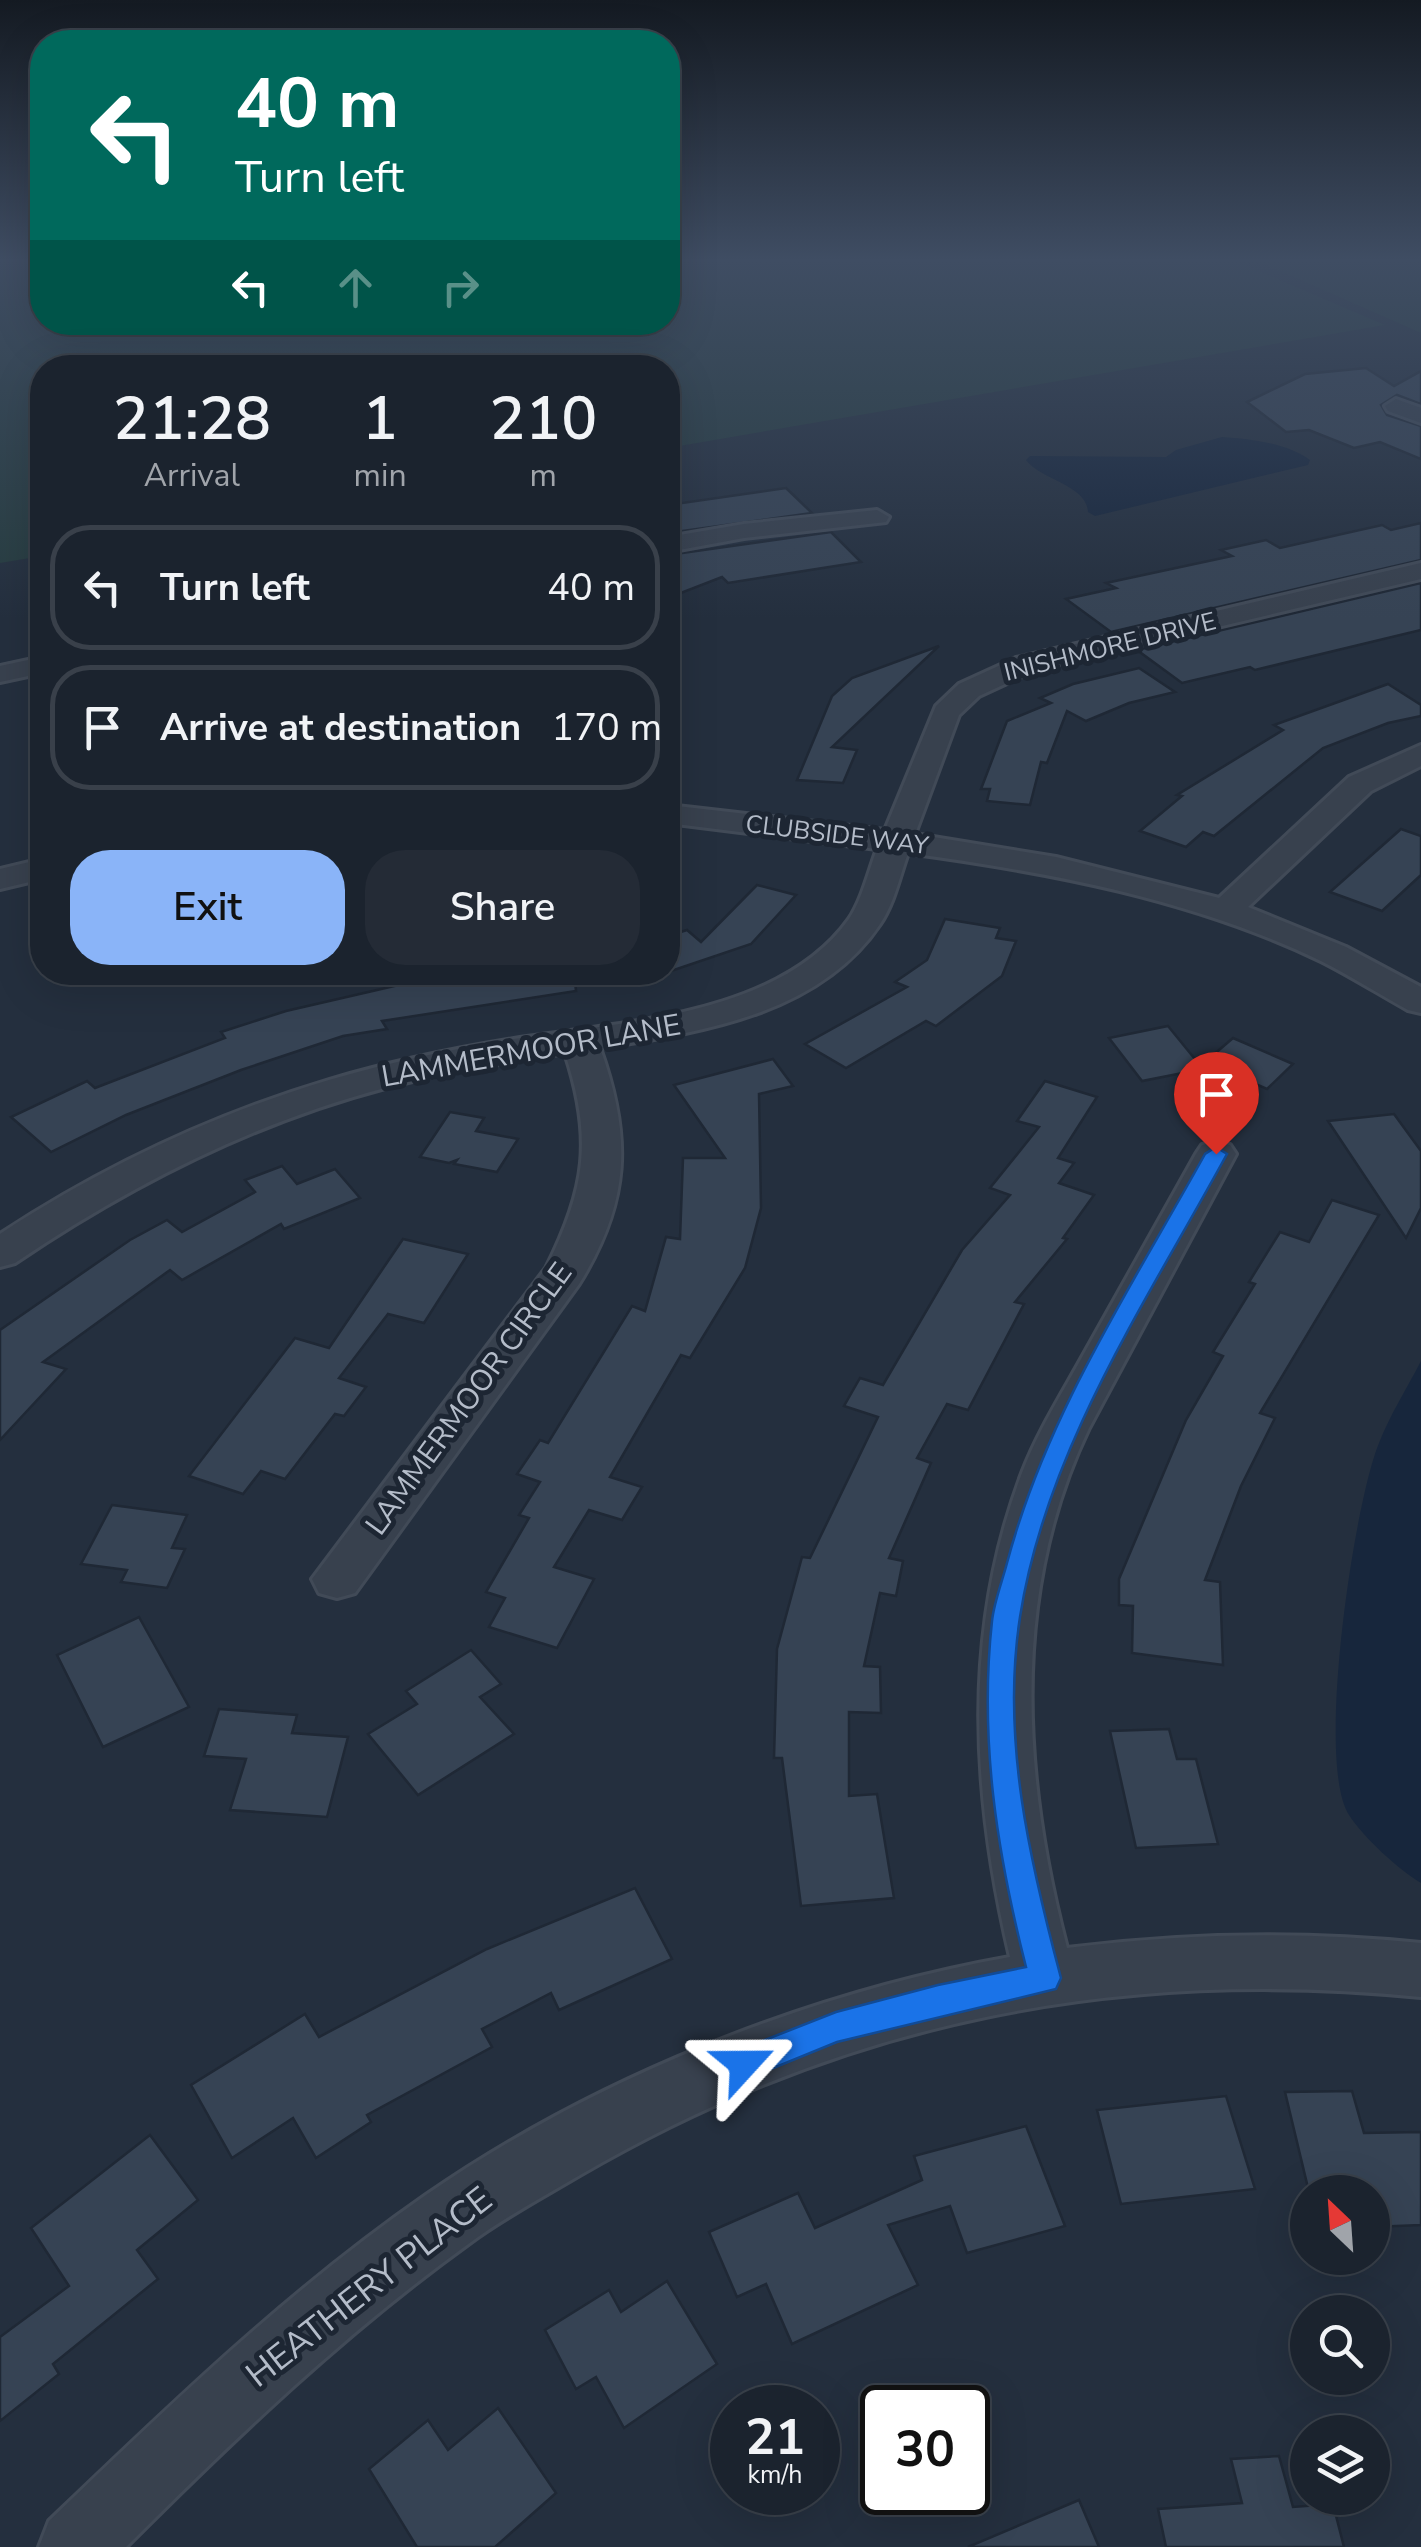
<!DOCTYPE html>
<html lang="en">
<head>
<meta charset="utf-8">
<style>
	:root { --surface:#1b232e; --page:#242b36; --text:#f1f3f6; --muted:#a0a4aa; --line:#39404a; --accent:#8ab4f8 }
	body { margin:0; font-family:"Nunito Sans",sans-serif; background:var(--page); color:var(--text); height:100vh; display:flex; flex-direction:column; font-size:38px; white-space:nowrap }
	* { box-sizing:border-box; margin:0 }
	p { font-size:32px; color:var(--muted) }
	.icon { flex:none; width:55px; height:55px; fill:none; stroke:currentColor; stroke-width:2; stroke-linecap:round; stroke-linejoin:round }
	.map { position:relative; flex:1; overflow:hidden }
	.panel { position:absolute; left:30px; top:355px; width:650px; height:630px; display:flex; flex-direction:column; background:var(--surface); border-radius:40px; box-shadow:0 10px 40px #0002,0 0 0 2px var(--line) }
	.panel>* { flex:none }
	.top-card { position:absolute; left:30px; top:30px; width:650px; height:305px; border-radius:40px; box-shadow:0 10px 40px #0002,0 0 0 2px var(--line); background:#00695c; color:#fff; overflow:hidden }
	.needle { width:65px; rotate:335deg }
	.buttons { position:absolute; left:1290px; top:2175px; display:grid; gap:20px }
	.buttons a { display:grid; place-items:center; width:100px; height:100px; border-radius:50%; background:var(--surface); box-shadow:0 10px 40px #0002,0 0 0 2px var(--line); font-size:50px }
	.speed { position:absolute; left:710px; top:2385px; display:flex; gap:20px; font-size:50px; font-weight:700; text-align:center }
	.speed>* { display:grid; place-content:center; width:130px; height:130px; border-radius:50%; background:var(--surface); box-shadow:0 10px 40px #0002,0 0 0 2px var(--line); line-height:1 }
	.speed small { font-size:25px; font-weight:400 }
	.speed .limit { border:5px solid #111; border-radius:15px; background:#fff; color:#111 }
	.pin { position:absolute; display:grid; place-items:center; width:85px; height:85px; color:#fff; margin:-102px -42px; border-radius:50% 50% 50% 0; rotate:-45deg; box-shadow:0 0 10px #0007 }
	.pin .icon { rotate:45deg }
	.me { position:absolute; width:110px; margin:-55px; rotate:66deg; stroke-linejoin:round; filter:drop-shadow(0 0 8px #0008) }
	.turn { display:flex; align-items:center; gap:35px; height:210px; padding:0 40px; font-size:45px }
	.turn .icon { width:130px; height:130px; stroke-width:2.5 }
	.turn b { display:block; font-size:70px; line-height:85px }
	.lanes { display:flex; align-items:center; height:95px; padding:0 40px; background:#0003; justify-content:center; gap:50px; direction:ltr }
	.lanes .off { opacity:.35 }
	.eta { display:flex; justify-content:space-evenly; align-items:center; height:170px; text-align:center }
	.eta b { font-size:60px; font-weight:600; line-height:70px }
	.action { display:flex; gap:20px; margin-top:auto; padding:20px 40px }
	.action a { flex:1; height:115px; border-radius:40px; background:var(--accent); color:#111; font-size:40px; font-weight:600; line-height:115px; text-align:center }
	.action a+a { background:var(--page); color:var(--text) }
	ul { padding:0; list-style:none }
	li { display:flex; align-items:center; gap:30px; height:125px; margin:0 20px 15px; padding:0 20px; border:5px solid var(--line); border-radius:40px }
	li div { flex:1 }
	li b { display:block; font-size:38px }
	li em { font-style:normal }
	.map>svg:first-child { display:block }
</style>
</head>
<body>
<div class="map">
<svg width="1421" height="2547" viewBox="0 0 1421 2547">
	<rect width="100%" height="100%" fill="#242f3e"/>
	<g fill="#263c3f">
		<polygon points="0,262 42,262 42,322 668,322 668,262 1238,262 1385,325 668,448 668,368 42,368 42,556 0,563"/>
		<polygon points="1260,262 1421,262 1421,333"/>
	</g>
	<g fill="#17263c">
		<path d="M 1222,437 C 1251,439 1286,443 1310,460 L 1308,465 L 1095,516 L 1088,512 C 1087,485 1041,480 1026,460 L 1030,456 L 1166,457 L 1176,450 Z"/>
		<path d="M 1421,1361 L 1421,1883 C 1399,1870 1363,1837 1349,1815 C 1315,1762 1354,1504 1379,1443 C 1390,1415 1407,1388 1421,1361 Z"/>
	</g>
	<g fill="#364354" stroke="#1f2835" stroke-width="2.5">
		<polygon points="1366,368 1394,386 1421,371 1421,404 1397,395 1381,405 1387,415 1421,426 1421,459 1380,442 1354,448 1309,430 1286,432 1247,402 1305,374"/>
		<polygon points="786,488 812,513 668,533 668,505"/>
		<polygon points="1421,523 1421,560 1111,632 1066,599 1116,588 1106,583 1232,556 1221,550 1266,540 1280,548 1382,525 1391,530"/>
		<polygon points="831,532 861,562 728,583 722,577 668,598 668,555"/>
		<polygon points="1421,583 1421,630 1255,670 1250,667 1182,683 1137,650"/>
		<polygon points="939,646 832,747 857,750 843,783 797,780 832,696 852,678"/>
		<polygon points="1139,668 1175,692 1129,703 1086,721 1067,711 1047,763 1041,762 1030,805 987,801 990,789 981,789 1007,721 1051,703 1040,698 1073,684"/>
		<polygon points="1388,684 1421,705 1421,716 1388,723 1323,748 1214,836 1203,832 1186,847 1140,831 1182,796 1177,795 1283,730 1274,725"/>
		<polygon points="1401,829 1421,836 1421,875 1382,911 1330,892"/>
		<polygon points="757,885 796,895 751,944 668,972 668,936 687,930 701,942"/>
		<polygon points="945,919 1000,928 996,938 1016,941 1002,976 936,1026 926,1021 846,1068 805,1044 907,987 895,982 927,960"/>
		<polygon points="472,972 574,973 576,991 382,1021 387,1029 343,1036 241,1070 126,1115 51,1152 11,1117 87,1081 95,1088 225,1038 221,1032 286,1011 416,981"/>
		<polygon points="1168,1026 1203,1069 1142,1081 1109,1038"/>
		<polygon points="1233,1038 1293,1064 1267,1089 1205,1062"/>
		<polygon points="773,1059 793,1086 759,1094 761,1208 745,1268 690,1358 681,1355 610,1477 642,1487 622,1520 589,1510 554,1567 594,1579 557,1648 489,1627 505,1598 486,1592 529,1518 519,1515 540,1482 517,1474 540,1440 548,1443 632,1306 645,1311 666,1237 680,1239 683,1158 725,1158 674,1085"/>
		<polygon points="1045,1081 1097,1097 1058,1158 1074,1163 1059,1183 1094,1195 1063,1238 1067,1239 1015,1302 1024,1304 968,1410 947,1404 917,1458 931,1463 889,1558 903,1561 896,1596 880,1593 864,1666 880,1667 881,1713 849,1712 849,1796 877,1794 894,1898 801,1906 782,1758 774,1758 777,1649 802,1557 810,1558 878,1417 844,1406 860,1378 883,1385 962,1250 1010,1195 990,1188 1039,1127 1017,1121"/>
		<polygon points="450,1112 484,1118 476,1131 518,1139 497,1172 454,1164 457,1160 449,1163 420,1157"/>
		<polygon points="1394,1114 1421,1151 1421,1208 1406,1238 1328,1121"/>
		<polygon points="282,1166 297,1184 335,1169 360,1198 284,1229 281,1224 182,1280 170,1270 43,1362 66,1369 0,1440 0,1330 130,1240 167,1220 182,1232 255,1192 245,1180"/>
		<polygon points="1332,1200 1379,1215 1260,1413 1275,1418 1241,1486 1205,1580 1220,1582 1223,1665 1132,1653 1133,1606 1119,1605 1119,1579 1186,1420 1223,1356 1213,1352 1255,1284 1249,1282 1280,1232 1309,1242"/>
		<polygon points="403,1239 468,1254 424,1323 388,1314 339,1378 366,1387 344,1416 335,1414 285,1479 261,1471 243,1494 189,1476 295,1338 329,1348"/>
		<polygon points="112,1505 187,1515 172,1548 185,1549 167,1588 121,1582 127,1570 81,1564"/>
		<polygon points="139,1617 189,1707 103,1747 57,1655"/>
		<polygon points="471,1650 501,1684 480,1697 514,1734 418,1795 368,1734 417,1704 406,1691"/>
		<polygon points="219,1709 297,1715 292,1733 348,1737 327,1817 230,1810 246,1759 204,1756"/>
		<polygon points="1169,1729 1177,1759 1196,1759 1218,1844 1136,1848 1110,1731"/>
		<polygon points="635,1888 672,1959 559,2010 551,1993 482,2029 492,2047 367,2115 371,2122 316,2158 293,2118 232,2158 191,2085 305,2014 319,2037 487,1949"/>
		<polygon points="1352,2091 1364,2133 1421,2132 1421,2225 1372,2227 1372,2192 1309,2192 1285,2092"/>
		<polygon points="1226,2096 1255,2189 1121,2204 1097,2110"/>
		<polygon points="1026,2126 1065,2226 967,2253 950,2206 888,2225 918,2285 792,2344 766,2284 737,2297 709,2232 798,2193 815,2228 922,2180 914,2156"/>
		<polygon points="150,2135 198,2200 137,2250 158,2279 53,2364 59,2374 0,2421 0,2337 69,2286 31,2228"/>
		<polygon points="667,2281 717,2364 624,2428 596,2377 576,2389 545,2330 609,2290 621,2312"/>
		<polygon points="498,2408 556,2493 495,2547 417,2547 369,2469 428,2420 448,2450"/>
		<polygon points="1279,2456 1293,2507 1333,2504 1344,2547 1166,2547 1158,2509 1242,2503 1231,2459"/>
		<polygon points="1079,2500 1099,2547 968,2547"/>
	</g>
	<g fill="none" stroke-linecap="round" stroke-linejoin="round">
		<defs>
			<g id="minor">
				<polygon points="1396,399 1421,408 1421,423 1388,411 1385,406"/>
				<polygon points="877,510 889,517 886,522 744,538 668,552 668,537 744,524"/>
				<path d="M 1421,563 L 1421,579 L 1035,670 L 979,696 L 959,715 L 915,834 L 1056,857 L 1219,898 L 1349,777 L 1421,745 L 1421,766 L 1371,791 L 1248,907 L 1346,947 L 1421,987 L 1421,1013 L 1408,1010 C 1379,994 1351,976 1321,961 C 1192,899 1049,872 908,853 C 900,875 894,904 880,924 C 819,1015 700,1032 600,1048 C 632,1137 630,1202 579,1284 L 355,1593 L 337,1598 L 319,1593 L 312,1579 L 546,1268 C 586,1189 593,1138 565,1053 C 505,1063 444,1072 385,1088 C 252,1123 129,1186 15,1263 L 0,1267 L 0,1234 C 102,1167 212,1115 329,1080 C 390,1062 452,1049 514,1039 C 621,1022 780,1016 849,919 C 862,900 869,870 877,849 L 668,823 L 668,805 L 885,830 L 936,706 L 959,684 L 1016,658 Z"/>
				<polygon points="42,657 42,673 0,682 0,666"/>
				<polygon points="42,859 42,879 0,889 0,869"/>
				<path d="M 1216,1142 L 1230,1145 L 1236,1154 L 1089,1428 C 1010,1592 1022,1776 1067,1948 C 1186,1933 1302,1931 1421,1943 L 1421,1997 C 1116,1967 845,2021 580,2175 C 543,2197 505,2217 471,2242 C 346,2332 235,2438 126,2547 L 39,2547 L 49,2521 C 169,2406 289,2290 426,2195 C 595,2078 808,1993 1010,1957 C 972,1795 962,1632 1022,1473 C 1038,1431 1063,1392 1085,1352 C 1122,1286 1159,1220 1196,1154 L 1202,1145 Z"/>
			</g>
		</defs>
		<use href="#minor" stroke="#414a57" stroke-width="6"/>
		<use href="#minor" fill="#38414e" fill-rule="evenodd"/>
	</g>
	<linearGradient id="sky" x2="0" y2="1"><stop stop-color="#141a22"/><stop offset="0.42" stop-color="#3f4d63"/><stop offset="1" stop-color="#3f4d63" stop-opacity="0"/></linearGradient>
	<rect width="1421" height="619" fill="url(#sky)"/>
	<path fill="#1a73e8" stroke="#114b97" stroke-width="2.5" d="M 1216,1147 L 1227,1154 C 1147,1301 1046,1449 1020,1617 C 1001,1739 1030,1862 1061,1978 L 1056,1989 L 837,2042 L 744,2080 L 732,2075 L 727,2064 L 732,2053 L 836,2012 L 938,1985 L 1026,1967 C 997,1853 979,1740 992,1621 C 994,1602 1002,1582 1007,1563 C 1046,1415 1132,1286 1205,1154 Z"/>
	<g text-anchor="middle" dominant-baseline="central" stroke-width="10" stroke-linejoin="round" paint-order="stroke">
		<g font-size="25" fill="#b4bcc9" stroke="#1d2633">
			<text transform="translate(1110 647) rotate(-14)">INISHMORE DRIVE</text>
			<text transform="translate(837 835) rotate(7)">CLUBSIDE WAY</text>
		</g>
		<g font-size="30" fill="#b4bcc9" stroke="#1d2633">
			<text transform="translate(531 1051) rotate(-10)">LAMMERMOOR LANE</text>
			<text transform="translate(469 1399) rotate(-54)">LAMMERMOOR CIRCLE</text>
		</g>
		<g font-size="35" fill="#b4bcc9" stroke="#1d2633">
			<text transform="translate(369 2287) rotate(-38)">HEATHERY PLACE</text>
		</g>
	</g>
</svg>
<div class="buttons">
<a><svg class="needle" viewBox="-14 -14 28 28"><path d="M0-13l5 13h-10z" fill="#e53935"/><path d="M0 13l5-13h-10z" fill="#a0a4aa"/></svg></a>
<a><svg class="icon" aria-label="search" viewBox="0 0 24 24"><circle cx="10" cy="10" r="6"/><path d="M15 15l6 6"/></svg></a>
<a><svg class="icon" aria-label="layers" viewBox="0 0 24 24"><path d="M12 4l9 5-9 5-9-5zM3 14l9 5 9-5"/></svg></a>
</div>
<div class="speed"><div>21<small>km/h</small></div><div class="limit">30</div></div>
<div class="pin" style="left:1216px;top:1154px;background:#d93025"><svg class="icon" aria-label="arrive" viewBox="0 0 24 24"><path d="M6 21V4h12l-3 4 3 4H6"/></svg></div>
<svg class="me" style="left:744px;top:2064px" viewBox="-20 -20 40 40"><path d="M0-17L14 15 0 8-14 15z" fill="#1a73e8" stroke="#fff" stroke-width="4"/></svg>
<div class="top-card">
<div class="turn"><svg class="icon" aria-label="left" viewBox="0 0 24 24"><path d="M17 20v-9H6M10 6l-5 5 5 5"/></svg><div><b>40 m</b>Turn left</div></div>
<div class="lanes"><svg class="icon" aria-label="left" viewBox="0 0 24 24"><path d="M17 20v-9H6M10 6l-5 5 5 5"/></svg><svg class="icon off" aria-label="ahead" viewBox="0 0 24 24"><path d="M12 20V5M6 11l6-6 6 6"/></svg><svg class="icon off" aria-label="right" viewBox="0 0 24 24"><path d="M7 20v-9h11M14 6l5 5-5 5"/></svg></div>
</div>
<section class="panel">
<div class="eta">
<div><b>21:28</b><p>Arrival</p></div>
<div><b>1</b><p>min</p></div>
<div><b>210</b><p>m</p></div>
</div>
<ul>
<li><svg class="icon" aria-label="left" viewBox="0 0 24 24"><path d="M17 20v-9H6M10 6l-5 5 5 5"/></svg><div><b>Turn left</b></div><em>40 m</em></li>
<li><svg class="icon" aria-label="arrive" viewBox="0 0 24 24"><path d="M6 21V4h12l-3 4 3 4H6"/></svg><div><b>Arrive at destination</b></div><em>170 m</em></li>
</ul>
<div class="action"><a>Exit</a><a>Share</a></div>
</section>
</div>
</body>
</html>
